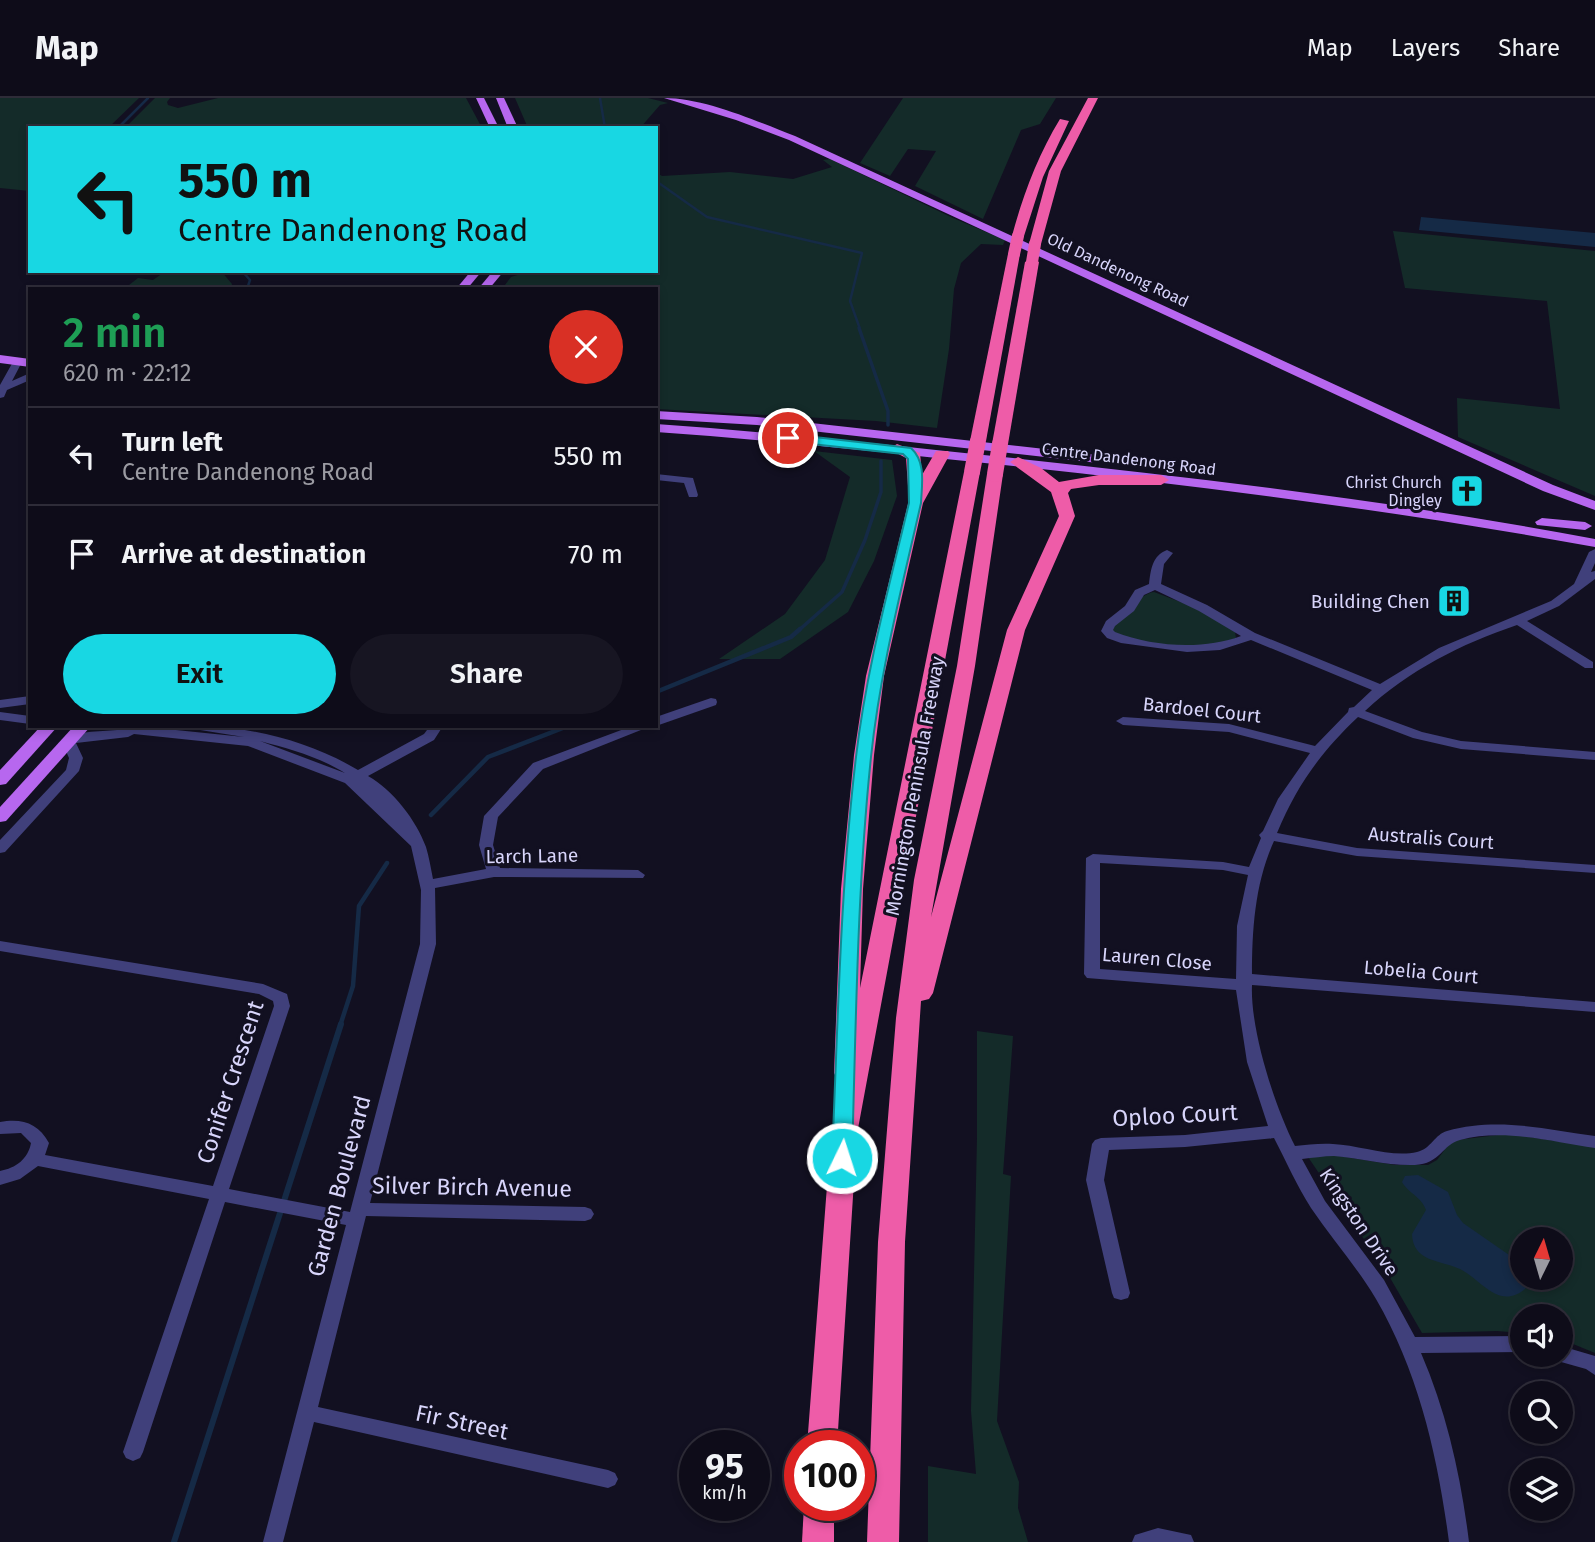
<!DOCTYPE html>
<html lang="en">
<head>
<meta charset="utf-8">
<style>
	:root { --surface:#0e0c19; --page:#171522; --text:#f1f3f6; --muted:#9b9ba2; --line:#2e2c38; --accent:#18d7e3 }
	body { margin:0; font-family:"Fira Sans",sans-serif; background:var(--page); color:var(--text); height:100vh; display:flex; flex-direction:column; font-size:26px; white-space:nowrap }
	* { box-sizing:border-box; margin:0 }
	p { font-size:23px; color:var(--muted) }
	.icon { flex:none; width:38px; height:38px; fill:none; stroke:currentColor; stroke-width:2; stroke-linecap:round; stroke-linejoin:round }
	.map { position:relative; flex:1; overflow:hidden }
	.side { position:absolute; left:28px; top:189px; width:630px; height:441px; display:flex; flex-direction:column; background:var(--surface); border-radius:0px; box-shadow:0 4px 10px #0003,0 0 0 2px var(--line) }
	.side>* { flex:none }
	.guide { position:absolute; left:28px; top:28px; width:630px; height:147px; border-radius:0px; box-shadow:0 4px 10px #0003,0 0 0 2px var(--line); background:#18d7e3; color:#111; overflow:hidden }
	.needle { width:46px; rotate:5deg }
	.buttons { position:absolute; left:1510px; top:1129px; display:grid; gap:14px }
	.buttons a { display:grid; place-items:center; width:63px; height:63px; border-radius:50%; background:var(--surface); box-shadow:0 4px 10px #0003,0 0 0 2px var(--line); font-size:35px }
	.speed { position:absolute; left:679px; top:1332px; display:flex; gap:14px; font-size:35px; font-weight:700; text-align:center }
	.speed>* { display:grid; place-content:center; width:91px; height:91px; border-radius:50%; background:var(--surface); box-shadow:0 4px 10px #0003,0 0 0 2px var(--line); line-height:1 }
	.speed small { font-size:18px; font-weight:400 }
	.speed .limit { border:10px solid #d22; background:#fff; color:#111 }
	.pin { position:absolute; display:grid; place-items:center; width:60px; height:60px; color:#fff; margin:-30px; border:4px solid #fff; border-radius:50%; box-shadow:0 2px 7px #0007 }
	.me { position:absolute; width:77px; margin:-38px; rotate:4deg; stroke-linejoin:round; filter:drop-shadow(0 0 5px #0008) }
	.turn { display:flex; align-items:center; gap:24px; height:147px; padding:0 35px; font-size:32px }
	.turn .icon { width:91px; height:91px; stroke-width:2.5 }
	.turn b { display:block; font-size:49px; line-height:60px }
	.round { display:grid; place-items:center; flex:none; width:74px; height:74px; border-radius:37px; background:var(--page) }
	.summary { display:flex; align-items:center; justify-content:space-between; height:119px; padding:0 35px }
	h1 { font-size:42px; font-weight:600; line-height:52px; color:#1e9e55 }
	.cta { display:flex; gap:14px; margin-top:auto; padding:14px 35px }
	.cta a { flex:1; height:80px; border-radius:42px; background:var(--accent); color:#111; font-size:28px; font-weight:600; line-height:80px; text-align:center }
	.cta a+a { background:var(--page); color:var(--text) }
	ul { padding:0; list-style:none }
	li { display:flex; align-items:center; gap:21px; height:98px; padding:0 35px; border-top:2px solid var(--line) }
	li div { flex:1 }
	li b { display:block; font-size:26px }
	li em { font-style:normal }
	header { display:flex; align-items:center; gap:42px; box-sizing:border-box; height:98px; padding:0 35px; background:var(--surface); border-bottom:2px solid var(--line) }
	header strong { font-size:33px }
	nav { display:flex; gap:38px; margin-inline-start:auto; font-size:24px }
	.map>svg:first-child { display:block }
</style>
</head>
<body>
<header>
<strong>Map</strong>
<nav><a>Map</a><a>Layers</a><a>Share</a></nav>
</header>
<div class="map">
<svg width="1595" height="1444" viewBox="0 0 1595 1444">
	<rect width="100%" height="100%" fill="#121021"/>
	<g fill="#142b29" fill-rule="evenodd">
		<polygon points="0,0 139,0 108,30 30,30 30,93 0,90"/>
		<polygon points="155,0 170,0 167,4 168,7 178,10 218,0 466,0 482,30 125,30"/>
		<polygon points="515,0 648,0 668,5 660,7 640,30 528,30"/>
		<polygon points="903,0 1056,0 1040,26 1021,32 983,121 915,88 936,53 908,51 890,78 860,65"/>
		<polygon points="830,61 953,120 1005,142 1003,147 981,146 961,165 954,191 949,251 937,330 876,323 656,311 656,191 502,191 511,179 530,173 656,173 656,74 662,78 730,74 793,81 832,69 823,62"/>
		<polygon points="1393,133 1595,153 1595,398 1458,339 1457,300 1560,311 1547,203 1405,190"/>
		<polygon points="166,173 221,173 232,186 231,191 124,191 138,180 153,182"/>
		<polygon points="814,353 892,362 897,398 874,463 848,514 780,561 719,561 785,516 825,462 850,379"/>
		<path d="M 1154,494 L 1199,511 L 1235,534 L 1236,540 C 1201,556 1156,546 1119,538 L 1112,532 C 1118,519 1139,496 1154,494 Z"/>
		<polygon points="977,933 1013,938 1003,1076 1011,1078 997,1323 1019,1384 1018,1410 1028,1444 928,1444 928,1368 976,1376 971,1313 977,1040"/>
		<path d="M 1498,1037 L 1516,1037 L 1595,1049 L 1595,1255 L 1561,1241 L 1561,1218 L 1522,1218 L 1522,1235 L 1497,1233 L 1422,1235 L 1389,1178 L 1308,1059 L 1333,1057 L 1395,1067 L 1428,1067 L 1437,1062 L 1449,1046 L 1457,1042 ZM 1522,1141 L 1561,1141 L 1561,1180 L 1522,1180 Z"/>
	</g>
	<g fill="#152a46">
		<polygon points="1421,119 1595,135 1595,149 1419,132"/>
		<path d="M 1418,1077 L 1448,1094 L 1457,1117 L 1463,1125 L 1522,1166 L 1522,1180 L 1529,1180 L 1526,1190 C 1499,1214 1481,1181 1460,1171 C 1440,1162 1413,1164 1412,1136 L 1426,1112 C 1421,1098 1409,1096 1402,1084 L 1405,1078 Z"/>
	</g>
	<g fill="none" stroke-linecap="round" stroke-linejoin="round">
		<g stroke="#152a46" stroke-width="2.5">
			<polyline points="600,0 605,30"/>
			<polyline points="118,30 148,0"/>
			<polyline points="656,83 707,119 862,155 850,203 860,231"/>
			<polyline points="242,173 250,182 247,191"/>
		</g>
		<g stroke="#152a46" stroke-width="3.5">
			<polyline points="859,230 888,313 888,327"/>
			<polyline points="798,533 842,494 865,442 881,394 881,363"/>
		</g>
		<g stroke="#152a46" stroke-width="4.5">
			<polyline points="656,594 791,539 800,531"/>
			<polyline points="431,717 488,659 568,628"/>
			<polyline points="340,928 353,888 359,808 387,765"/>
		</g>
		<polyline stroke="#152a46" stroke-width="6" points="174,1444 341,926"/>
		<g fill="#40407b" fill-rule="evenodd">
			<polygon points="14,262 22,264 12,283 30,275 30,282 7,292 4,299 0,300 0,287"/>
			<polygon points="656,376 693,380 698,397 697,399 689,399 684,385 656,382"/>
			<path d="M 1595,451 L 1595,465 L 1591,474 L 1595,473 L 1595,481 L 1559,508 L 1527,523 L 1593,564 L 1593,570 L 1585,570 L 1517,527 C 1461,546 1409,572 1365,613 L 1422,634 L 1461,643 L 1595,654 L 1595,662 L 1461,651 L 1413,640 L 1358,619 C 1321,654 1297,687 1277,735 L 1357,750 L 1595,767 L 1595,775 L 1357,758 L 1274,743 C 1255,785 1252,831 1252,876 L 1595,904 L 1595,914 L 1252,887 C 1250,932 1275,1009 1295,1048 C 1307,1047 1320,1045 1333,1046 C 1359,1047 1392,1060 1417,1054 C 1431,1051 1435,1036 1447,1033 C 1497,1019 1545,1031 1595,1038 L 1595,1050 C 1552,1044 1504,1030 1460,1042 C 1443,1046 1440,1066 1415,1067 C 1387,1068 1361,1060 1334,1058 C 1324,1058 1312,1060 1302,1061 L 1325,1103 L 1384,1182 L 1415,1239 L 1522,1238 L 1522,1254 L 1421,1255 C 1447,1315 1461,1379 1469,1444 L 1449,1444 C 1438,1360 1419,1275 1376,1201 C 1357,1169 1332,1141 1311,1110 C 1297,1088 1286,1063 1274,1040 L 1185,1049 L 1109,1052 L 1104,1082 L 1130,1195 L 1128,1200 L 1121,1202 L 1114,1200 L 1112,1195 L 1086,1082 L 1092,1046 L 1095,1042 L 1101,1040 L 1185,1037 L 1268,1028 L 1247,964 L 1236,892 L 1087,880 L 1084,876 L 1086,760 L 1093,756 L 1223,764 L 1249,769 L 1261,740 L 1259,737 L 1263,733 L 1278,701 L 1310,655 L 1229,634 L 1123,627 L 1116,623 L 1123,619 L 1229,626 L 1315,648 L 1348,614 L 1349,610 L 1354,609 L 1372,592 L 1251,542 L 1220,552 L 1187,554 L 1121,545 L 1107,540 L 1101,533 L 1106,523 L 1125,508 L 1135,492 L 1149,486 C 1151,471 1152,458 1167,452 L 1173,455 L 1164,466 L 1161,486 L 1207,507 L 1255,535 L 1380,586 L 1439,550 L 1551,503 L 1574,486 L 1589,454 ZM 1155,492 L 1199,513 L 1241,538 C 1204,552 1153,549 1115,534 L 1113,532 L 1115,528 L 1134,513 L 1144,497 ZM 1100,765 L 1223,772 L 1248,777 L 1237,828 L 1236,881 L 1100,871 Z"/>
			<polygon points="30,598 30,606 0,610 0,602"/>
			<polygon points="711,600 716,601 717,604 716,607 656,628 656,619"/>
			<polygon points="0,614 30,618 30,626 0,622"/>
			<path d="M 109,628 L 137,628 L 244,639 L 200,632 L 194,628 C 250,628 309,643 358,672 L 424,636 L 430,628 L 443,628 L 434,642 L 368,678 C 393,692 416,722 426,749 C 429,759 431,771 433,781 L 486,771 L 479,747 L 484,718 L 533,665 L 632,628 L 651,628 L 543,671 L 498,719 L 493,747 L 500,770 L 638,772 L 645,777 L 643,780 L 494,779 L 435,790 L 436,846 L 370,1105 L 585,1109 L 591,1111 L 594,1116 L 591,1121 L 585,1123 L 366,1118 L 318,1309 L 608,1372 L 615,1375 L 618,1381 L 615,1387 L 608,1390 L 314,1324 L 283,1444 L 263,1444 L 346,1127 L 225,1104 L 143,1354 L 140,1360 L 133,1363 L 126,1360 L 123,1354 L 209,1101 L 38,1068 L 20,1081 L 0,1087 L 0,1073 C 16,1070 28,1061 31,1045 L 21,1035 L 0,1036 L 0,1024 C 22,1020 38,1025 49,1045 L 45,1057 L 213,1088 L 274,908 L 273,903 L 259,896 L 0,853 L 0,843 L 263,886 L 287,896 L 290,908 L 229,1091 L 350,1114 L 420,846 L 421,792 L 411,748 L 345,685 L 248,648 L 134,636 L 128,639 L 76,645 L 83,660 L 79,673 L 5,754 L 0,755 L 0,742 L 66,672 L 69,660 L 62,644 C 73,632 100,634 117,632 ZM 260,643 C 290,651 319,659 345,675 Z"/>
			<polygon points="1561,1248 1595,1258 1595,1277 1586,1271 1554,1262 1552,1256 1561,1256"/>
			<polygon points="1158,1430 1191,1437 1194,1444 1132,1444 1135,1437"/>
		</g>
		<g fill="#b767ef" fill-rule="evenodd">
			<polygon points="476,0 484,0 499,30 490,30"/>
			<polygon points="496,0 504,0 518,30 508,30"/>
			<path d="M 664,0 C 705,0 756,23 795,38 L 1553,387 L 1595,403 L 1595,412 L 1543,393 L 789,42 L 736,22 Z"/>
			<polygon points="471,173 482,173 467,191 456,191"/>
			<polygon points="493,173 504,173 489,191 478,191"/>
			<polygon points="0,257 30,261 30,269 0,265"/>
			<polygon points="656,313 757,319 1098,357 1105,361 1098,365 757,327 656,321"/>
			<path d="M 656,326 C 772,334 888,347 1003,359 C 1201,380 1399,404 1595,441 L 1595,449 C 1399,413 1201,388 1004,367 C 888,355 772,342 656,334 Z"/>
			<polygon points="1542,420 1585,424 1592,428 1585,432 1537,427 1535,424"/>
			<polygon points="41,628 58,628 6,686 0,687 0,672"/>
			<polygon points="74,628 91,628 6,723 0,724 0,709"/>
		</g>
		<g fill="#ee5ca8" fill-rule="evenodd">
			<polygon points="1088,0 1098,0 1061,73 1041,146 1035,150 1030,149 1029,146 1049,73"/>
			<path d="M 1060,21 L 1069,23 L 1043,79 L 1024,138 L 1022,141 L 1014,141 L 1012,138 C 1023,97 1038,57 1060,21 Z"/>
			<polygon points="1014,152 1020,156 986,343 978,348 970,343 1008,156"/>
			<polygon points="1032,160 1039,164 1008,346 1000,351 992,346 1025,164"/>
			<polygon points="897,346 920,355 922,377 936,353 948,353 950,356 923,405 884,578 874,657 863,791 860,890 964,374 972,369 980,374 857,1036 837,1348 807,1348 831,1036 842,983 837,981 834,975 841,791 854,657 866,578 909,402 906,360 889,351"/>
			<polygon points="1018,359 1041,370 1059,384 1099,377 1161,377 1169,382 1161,387 1099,387 1071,391 1068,395 1075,418 1025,532 933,895 929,901 921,903 905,1144 899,1444 867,1444 878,1144 896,920 914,782 957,568 987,376 995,371 1003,376 975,568 931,819 1007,532 1059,418 1051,394 1010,364"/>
			<polygon points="804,1407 834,1407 834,1444 802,1444"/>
		</g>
		<g stroke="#ee5ca8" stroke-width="12">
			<polyline points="1014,156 1018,138"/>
			<polyline points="1032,164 1035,146"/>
		</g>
		<g stroke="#ee5ca8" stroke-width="16">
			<polyline points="972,374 978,343"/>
			<polyline points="995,376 1000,346"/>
		</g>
	</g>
	<path fill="#18d7e3" stroke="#108c94" stroke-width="2" d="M 788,336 L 911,350 C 926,364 922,385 921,405 C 902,489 880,573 871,659 C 857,792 856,927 852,1060 L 849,1066 L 842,1068 L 835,1066 L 832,1060 C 838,926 840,792 856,659 C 866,573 889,489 909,405 L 908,361 L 903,356 L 784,343 L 782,340 Z"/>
	<defs>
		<symbol id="church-square" viewBox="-11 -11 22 22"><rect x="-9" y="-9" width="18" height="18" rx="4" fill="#18d7e3" stroke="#121021"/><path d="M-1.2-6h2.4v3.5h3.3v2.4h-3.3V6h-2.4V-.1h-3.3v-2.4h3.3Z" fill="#111"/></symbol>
		<symbol id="building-square" viewBox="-11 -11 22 22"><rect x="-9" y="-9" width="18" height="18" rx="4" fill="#18d7e3" stroke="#121021"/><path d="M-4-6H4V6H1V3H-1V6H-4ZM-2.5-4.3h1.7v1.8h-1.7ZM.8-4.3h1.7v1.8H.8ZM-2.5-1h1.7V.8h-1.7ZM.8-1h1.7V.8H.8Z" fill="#111"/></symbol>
	</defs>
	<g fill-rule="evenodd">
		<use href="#church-square" x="1448" y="374" width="38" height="38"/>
		<use href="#building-square" x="1435" y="484" width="38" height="38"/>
	</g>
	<g text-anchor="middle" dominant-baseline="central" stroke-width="6" stroke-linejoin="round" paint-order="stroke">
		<g font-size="16" fill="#d8d5fb" stroke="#121021">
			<text transform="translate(1118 172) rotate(25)">Old Dandenong Road</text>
			<text transform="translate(1129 361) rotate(7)">Centre Dandenong Road</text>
		</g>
		<g font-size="16" fill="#d8d5fb" stroke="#121021" text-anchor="end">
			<text x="1442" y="384">Christ Church<tspan x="1442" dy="18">Dingley</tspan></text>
		</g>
		<g font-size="19" fill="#d8d5fb" stroke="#121021" text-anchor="end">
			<text x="1430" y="503">Building Chen</text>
		</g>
		<g font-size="19" fill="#d8d5fb" stroke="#121021">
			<text transform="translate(1202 612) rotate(6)">Bardoel Court</text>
			<text transform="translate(915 688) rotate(-80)">Mornington Peninsula Freeway</text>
			<text transform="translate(1431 740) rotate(4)">Australis Court</text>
			<text transform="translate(532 758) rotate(-1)">Larch Lane</text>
			<text transform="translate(1157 861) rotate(5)">Lauren Close</text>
			<text transform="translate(1421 874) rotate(5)">Lobelia Court</text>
			<text transform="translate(1359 1124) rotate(56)">Kingston Drive</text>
		</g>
		<g font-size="23" fill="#d8d5fb" stroke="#121021">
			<text transform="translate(230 984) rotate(-72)">Conifer Crescent</text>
			<text transform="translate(1175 1017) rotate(-3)">Oploo Court</text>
			<text transform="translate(339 1088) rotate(-75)">Garden Boulevard</text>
			<text transform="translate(472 1089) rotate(1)">Silver Birch Avenue</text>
			<text transform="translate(462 1324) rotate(12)">Fir Street</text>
		</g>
	</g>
</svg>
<div class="buttons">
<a><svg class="needle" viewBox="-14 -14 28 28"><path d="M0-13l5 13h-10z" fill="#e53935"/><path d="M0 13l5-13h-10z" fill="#9b9ba2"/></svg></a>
<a><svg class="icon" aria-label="sound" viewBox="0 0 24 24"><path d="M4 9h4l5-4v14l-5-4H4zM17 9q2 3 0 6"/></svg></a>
<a><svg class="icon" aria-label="search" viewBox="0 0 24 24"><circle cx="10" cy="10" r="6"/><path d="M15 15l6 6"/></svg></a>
<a><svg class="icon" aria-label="layers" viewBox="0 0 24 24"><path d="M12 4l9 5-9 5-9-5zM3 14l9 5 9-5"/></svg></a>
</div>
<div class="speed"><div>95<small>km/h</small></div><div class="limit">100</div></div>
<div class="pin" style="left:788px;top:340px;background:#d93025"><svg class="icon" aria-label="arrive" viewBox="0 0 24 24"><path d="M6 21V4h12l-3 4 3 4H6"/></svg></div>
<svg class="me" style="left:842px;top:1060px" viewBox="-20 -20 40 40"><circle r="17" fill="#18d7e3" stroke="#fff" stroke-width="3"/><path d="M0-11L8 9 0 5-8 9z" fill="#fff"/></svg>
<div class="guide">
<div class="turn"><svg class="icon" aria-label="left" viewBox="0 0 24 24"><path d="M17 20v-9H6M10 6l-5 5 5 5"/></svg><div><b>550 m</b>Centre Dandenong Road</div></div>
</div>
<section class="side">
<div class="summary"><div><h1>2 min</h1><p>620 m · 22:12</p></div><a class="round" style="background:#d93025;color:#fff"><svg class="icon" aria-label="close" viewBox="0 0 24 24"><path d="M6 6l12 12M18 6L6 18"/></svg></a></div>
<ul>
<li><svg class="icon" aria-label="left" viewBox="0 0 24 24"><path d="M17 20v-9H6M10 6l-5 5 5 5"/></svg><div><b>Turn left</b><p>Centre Dandenong Road</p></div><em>550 m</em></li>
<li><svg class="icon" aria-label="arrive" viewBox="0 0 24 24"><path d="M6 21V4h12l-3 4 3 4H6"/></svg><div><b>Arrive at destination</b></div><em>70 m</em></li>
</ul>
<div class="cta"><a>Exit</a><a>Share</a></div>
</section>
</div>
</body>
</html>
